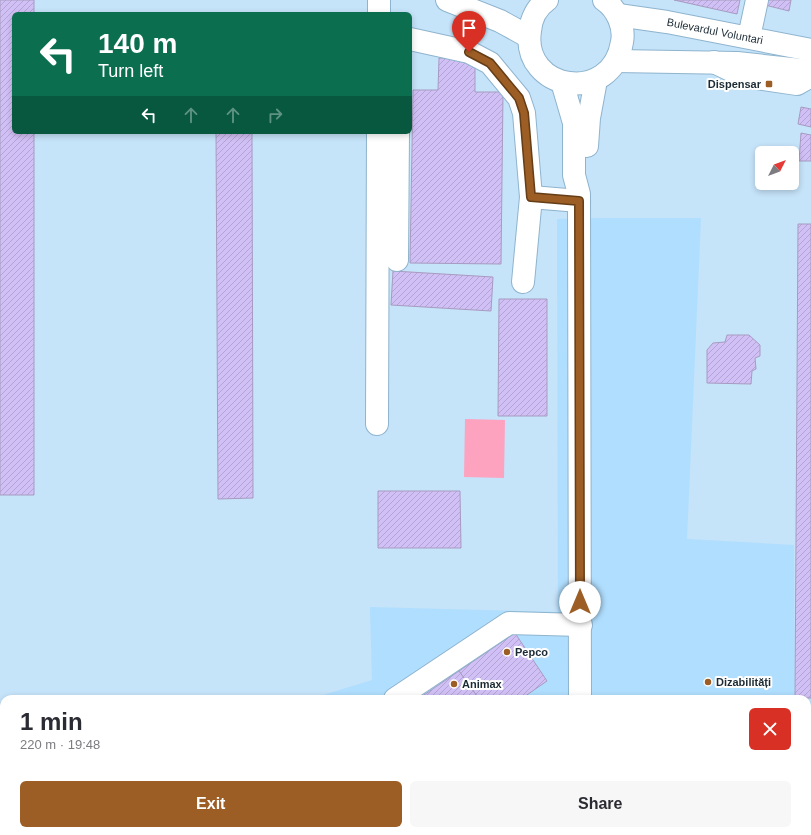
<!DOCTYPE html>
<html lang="en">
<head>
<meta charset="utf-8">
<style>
	:root { --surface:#fff; --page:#f7f7f7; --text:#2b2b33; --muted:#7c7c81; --accent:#9c5e24 }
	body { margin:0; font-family:Arial,sans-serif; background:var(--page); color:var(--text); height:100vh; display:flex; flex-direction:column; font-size:15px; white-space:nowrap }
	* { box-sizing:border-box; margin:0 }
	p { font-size:13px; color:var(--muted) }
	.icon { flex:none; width:22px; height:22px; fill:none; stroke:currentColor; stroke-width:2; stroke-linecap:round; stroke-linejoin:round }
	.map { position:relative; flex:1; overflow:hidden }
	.drawer { position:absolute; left:0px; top:695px; width:811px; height:140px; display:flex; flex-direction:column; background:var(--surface); border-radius:12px 12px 0 0; box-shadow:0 2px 6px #0003 }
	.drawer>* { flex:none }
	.banner { position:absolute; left:12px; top:12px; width:400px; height:122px; border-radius:6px; box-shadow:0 2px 6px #0003; background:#0b6e4f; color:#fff; overflow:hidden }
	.needle { width:26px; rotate:48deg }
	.tools { position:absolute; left:755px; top:146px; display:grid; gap:8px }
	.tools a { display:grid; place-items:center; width:44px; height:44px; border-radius:6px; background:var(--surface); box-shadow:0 2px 6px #0003; font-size:20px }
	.pin { position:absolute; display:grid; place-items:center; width:34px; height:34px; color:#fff; margin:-41px -17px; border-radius:50% 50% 50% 0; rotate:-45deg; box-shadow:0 0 4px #0007 }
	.pin .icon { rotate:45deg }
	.me { position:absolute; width:44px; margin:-22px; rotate:0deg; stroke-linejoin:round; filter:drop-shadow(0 0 3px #0008) }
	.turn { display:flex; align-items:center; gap:14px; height:84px; padding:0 20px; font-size:18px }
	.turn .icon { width:52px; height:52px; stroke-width:2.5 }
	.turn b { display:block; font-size:28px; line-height:34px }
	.lanes { display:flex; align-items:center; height:38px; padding:0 20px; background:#0003; justify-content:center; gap:20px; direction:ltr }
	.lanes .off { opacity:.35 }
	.round { display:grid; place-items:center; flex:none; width:42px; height:42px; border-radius:6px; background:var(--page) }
	.headline { display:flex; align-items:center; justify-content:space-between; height:68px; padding:0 20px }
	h1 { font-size:24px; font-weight:700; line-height:30px }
	.action { display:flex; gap:8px; margin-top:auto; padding:8px 20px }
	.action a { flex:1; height:46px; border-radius:6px; background:var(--accent); color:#fff; font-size:16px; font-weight:700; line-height:46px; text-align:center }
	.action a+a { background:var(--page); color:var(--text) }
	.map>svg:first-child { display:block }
</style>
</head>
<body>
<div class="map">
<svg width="811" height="835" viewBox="0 0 811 835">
	<defs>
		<pattern id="building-hatch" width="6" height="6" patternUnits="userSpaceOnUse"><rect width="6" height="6" fill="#d1c0f5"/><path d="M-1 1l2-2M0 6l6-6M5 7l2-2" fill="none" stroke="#b3a5d3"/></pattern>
	</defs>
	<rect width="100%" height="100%" fill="#c5e3f9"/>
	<g fill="#b0defe">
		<polygon points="600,218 701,218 687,539 794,545 795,699 310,699 372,680 370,607 558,612 557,219"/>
		<rect x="267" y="831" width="529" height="4"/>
	</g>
	<polygon fill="#fda3c0" points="465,419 505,420 504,478 464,477"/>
	<g fill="url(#building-hatch)" stroke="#a79bc1">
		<polygon points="0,0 34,0 34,14 14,14 14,132 34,132 34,495 0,495"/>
		<polygon points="674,0 740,0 737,14"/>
		<polygon points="766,0 791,0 789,11 765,5"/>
		<polygon points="439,58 475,59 475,92 503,92 501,264 410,263 413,90 438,90"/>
		<polygon points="801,107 811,109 811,127 798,124"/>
		<polygon points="216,132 252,132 253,498 218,499"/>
		<polygon points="801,133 811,135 811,161 799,161"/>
		<polygon points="798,224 811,224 811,698 795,698"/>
		<polygon points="393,271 493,277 491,311 391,305"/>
		<polygon points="499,299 547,299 547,416 498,416"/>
		<polygon points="727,335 749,335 760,345 760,356 755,358 756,369 752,371 751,384 707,383 707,350 713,343 725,342"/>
		<polygon points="378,491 460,491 461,548 378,548"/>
		<polygon points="515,633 547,681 521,699 479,699 459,671"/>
		<polygon points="459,671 479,699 422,699 421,697"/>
		<polygon points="603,696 737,699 603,699"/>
		<rect x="288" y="831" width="56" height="4"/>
		<rect x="625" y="831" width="143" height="4"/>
	</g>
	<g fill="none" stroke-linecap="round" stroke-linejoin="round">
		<defs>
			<g id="minor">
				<polyline points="379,14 379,0"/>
				<polyline points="749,37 757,0"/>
				<polyline points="410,39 469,52 490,63 519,98 524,113 531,197 523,282"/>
				<polyline points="714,62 743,76 797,84 811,76"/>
				<polyline points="562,82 574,123 574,175 579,194 580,699"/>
				<polyline points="587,146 589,118 596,80"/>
				<polyline points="531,197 579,201"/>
				<polyline points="397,260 398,132"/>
				<polyline points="377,424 378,132"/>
				<polyline points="395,699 509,623 581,625"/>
				<polyline points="580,831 580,835"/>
				<polyline points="278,835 278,831"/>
			</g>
			<g id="highway">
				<polyline points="447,0 500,21 529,37"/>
				<path d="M 547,0 C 537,7 531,19 530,31 C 521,91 612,106 622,42 C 625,27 617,9 604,0"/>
				<polyline points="618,15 667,22 811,50"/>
				<polyline points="616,61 737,63 811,71"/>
			</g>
		</defs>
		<use href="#minor" stroke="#8eb4ce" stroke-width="24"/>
		<use href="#highway" stroke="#8eb4ce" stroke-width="24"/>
		<use href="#minor" stroke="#fff" stroke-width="22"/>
		<use href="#highway" stroke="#fff" stroke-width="22"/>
	</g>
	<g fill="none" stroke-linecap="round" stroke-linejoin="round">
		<defs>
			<polyline id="route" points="469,52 490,63 519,98 524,113 531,197 579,201 580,602"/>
		</defs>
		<use href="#route" stroke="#653d17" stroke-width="10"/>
		<use href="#route" stroke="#9c5e24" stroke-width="7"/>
	</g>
	<g fill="#9c5e24" stroke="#fff" stroke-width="1.5">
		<rect x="765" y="80" width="8" height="8" rx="2"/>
		<circle cx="507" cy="652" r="4"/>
		<circle cx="708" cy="682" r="4"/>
		<circle cx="454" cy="684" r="4"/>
	</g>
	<g text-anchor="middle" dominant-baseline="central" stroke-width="4" stroke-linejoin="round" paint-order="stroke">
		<g font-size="11" fill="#1b2a34" stroke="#fff">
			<text transform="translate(715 31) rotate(11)">Bulevardul Voluntari</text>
		</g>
		<g font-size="11" font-weight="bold" fill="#1b2a34" stroke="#fff" text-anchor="start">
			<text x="761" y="84" text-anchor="end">Dispensar</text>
			<text x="515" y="652">Pepco</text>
			<text x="716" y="682">Dizabilități</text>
			<text x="462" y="684">Animax</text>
		</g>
	</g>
</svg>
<div class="tools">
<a><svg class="needle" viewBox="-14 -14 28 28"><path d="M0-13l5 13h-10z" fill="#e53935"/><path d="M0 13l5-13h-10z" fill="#7c7c81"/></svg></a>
</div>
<div class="pin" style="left:469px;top:52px;background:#d93025"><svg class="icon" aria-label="arrive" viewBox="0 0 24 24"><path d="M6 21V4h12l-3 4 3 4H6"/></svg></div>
<svg class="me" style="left:580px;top:602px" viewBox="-20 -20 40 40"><circle r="19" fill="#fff"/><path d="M0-13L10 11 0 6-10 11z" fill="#9c5e24"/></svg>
<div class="banner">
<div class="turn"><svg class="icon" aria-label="left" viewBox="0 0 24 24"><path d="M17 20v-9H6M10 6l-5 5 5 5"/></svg><div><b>140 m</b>Turn left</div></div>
<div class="lanes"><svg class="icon" aria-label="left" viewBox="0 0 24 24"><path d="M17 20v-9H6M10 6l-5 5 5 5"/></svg><svg class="icon off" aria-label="ahead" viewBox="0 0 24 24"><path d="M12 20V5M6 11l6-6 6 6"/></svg><svg class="icon off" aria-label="ahead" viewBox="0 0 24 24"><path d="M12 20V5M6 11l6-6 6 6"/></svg><svg class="icon off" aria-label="right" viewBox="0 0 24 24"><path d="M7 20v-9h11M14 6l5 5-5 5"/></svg></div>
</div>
<section class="drawer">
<div class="headline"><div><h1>1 min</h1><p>220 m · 19:48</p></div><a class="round" style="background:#d93025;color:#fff"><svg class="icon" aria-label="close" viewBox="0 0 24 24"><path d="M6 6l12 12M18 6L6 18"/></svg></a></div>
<div class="action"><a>Exit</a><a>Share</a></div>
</section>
</div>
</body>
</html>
